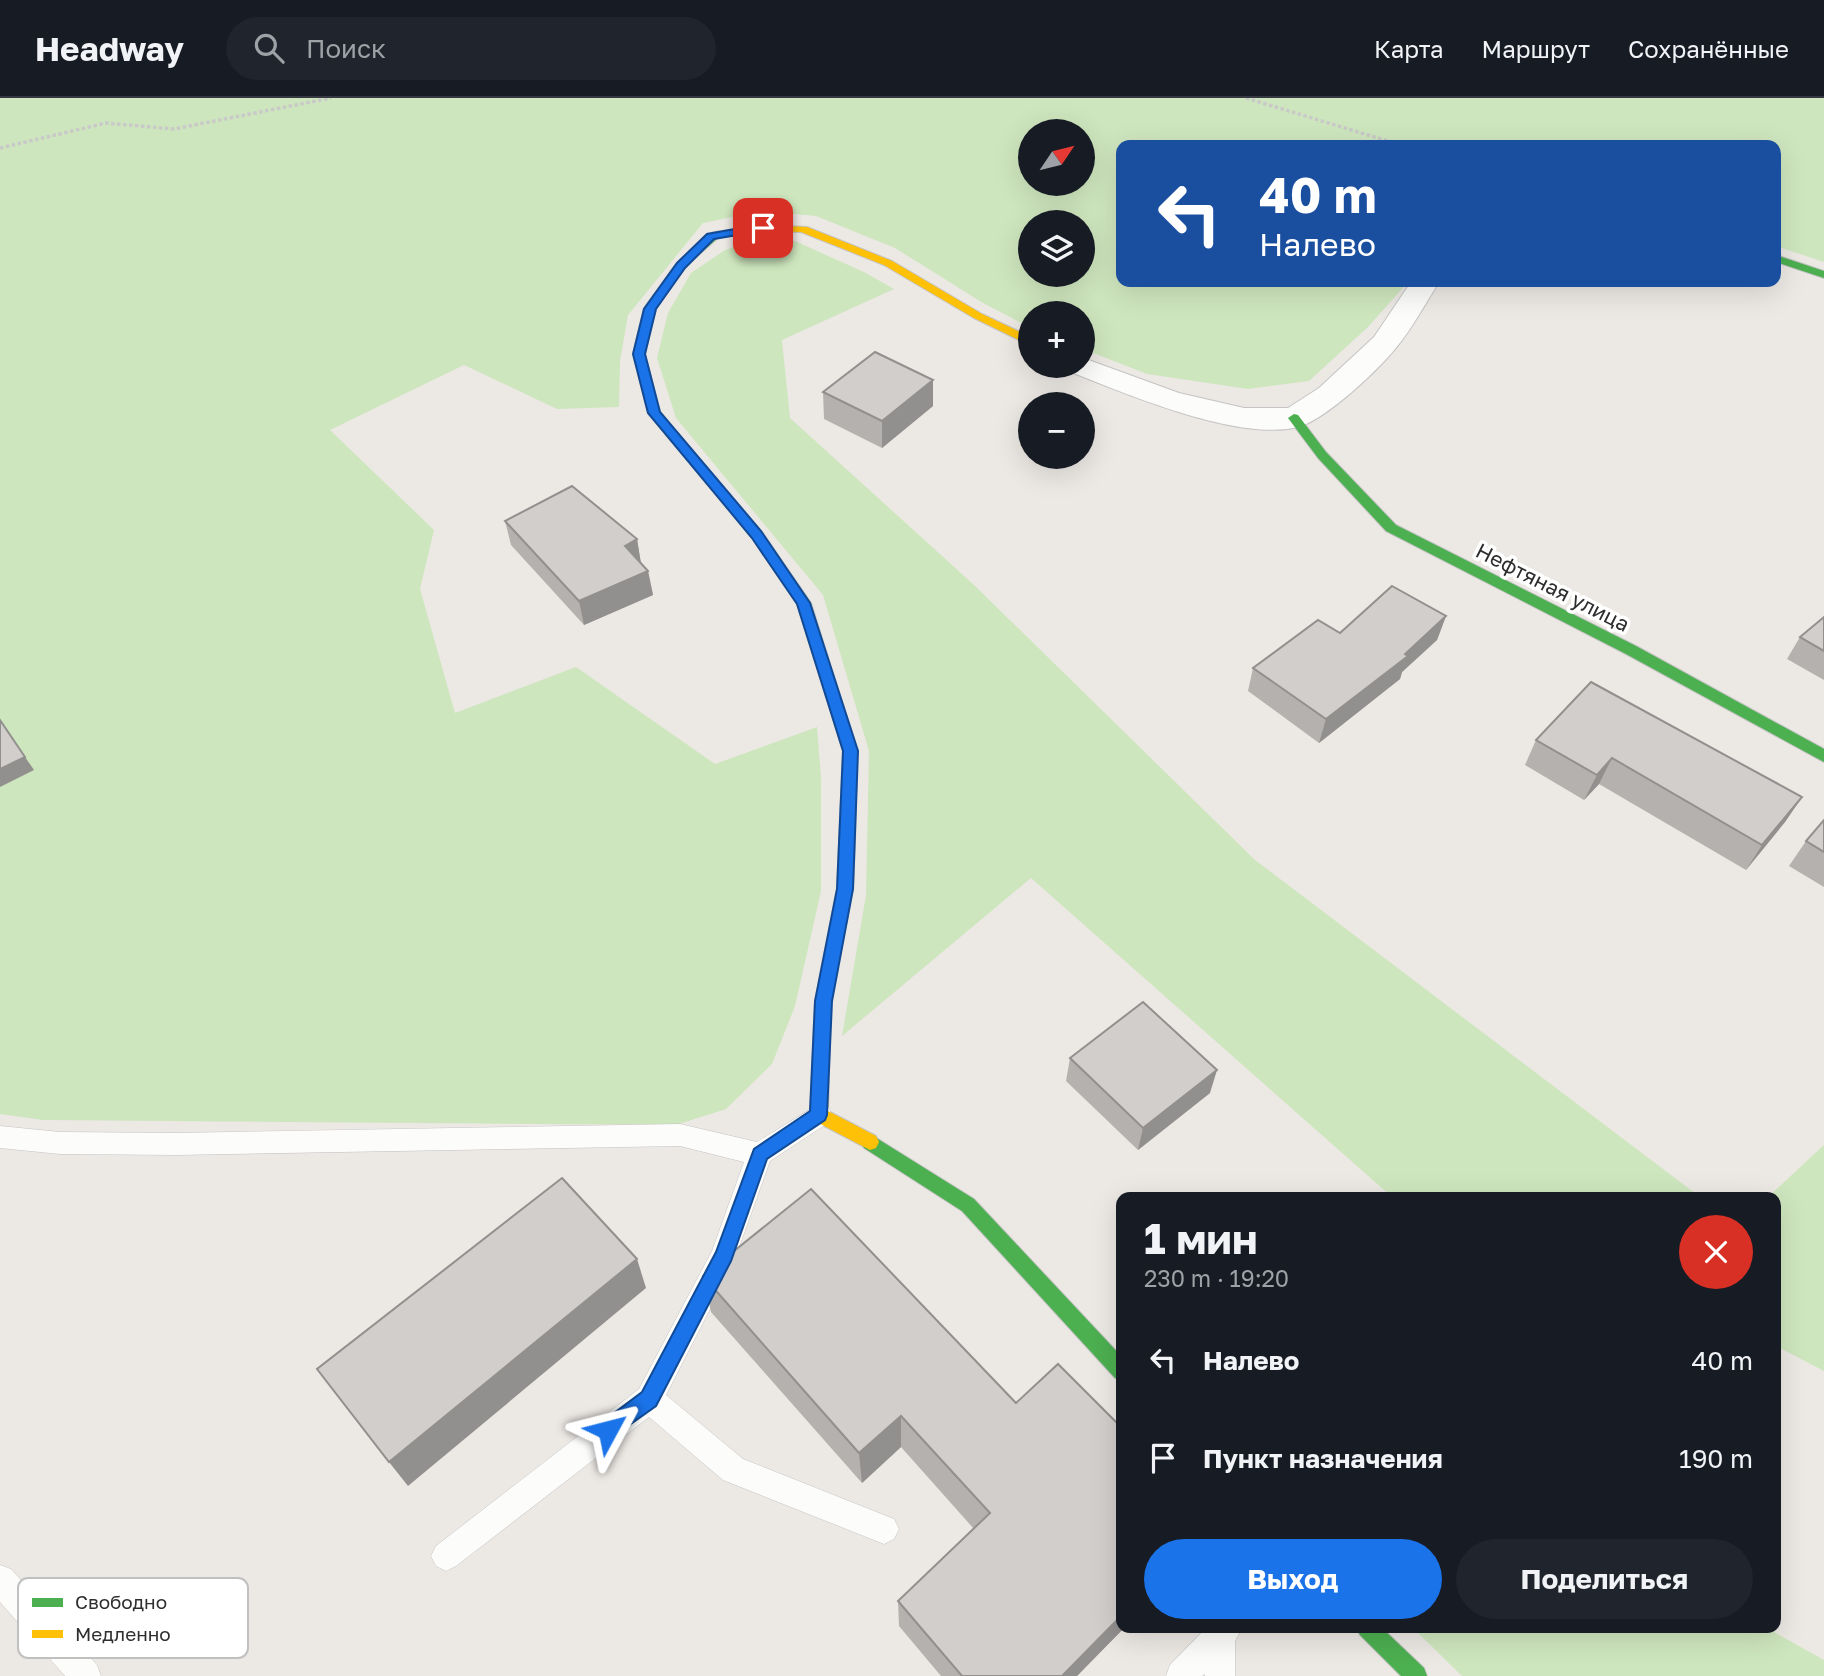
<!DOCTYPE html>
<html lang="ru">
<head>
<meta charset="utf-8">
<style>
	:root { --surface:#171b24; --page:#20242c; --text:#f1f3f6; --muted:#9ea1a6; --line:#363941; --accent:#1a73e8 }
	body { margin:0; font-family:"Golos Text",sans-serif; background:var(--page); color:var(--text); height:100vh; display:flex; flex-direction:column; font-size:26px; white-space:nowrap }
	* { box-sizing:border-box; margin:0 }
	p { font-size:23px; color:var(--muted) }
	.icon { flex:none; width:38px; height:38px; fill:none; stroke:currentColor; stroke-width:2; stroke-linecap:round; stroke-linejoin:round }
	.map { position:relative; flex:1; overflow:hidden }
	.sheet { position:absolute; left:1116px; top:1094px; width:665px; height:441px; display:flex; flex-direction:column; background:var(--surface); border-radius:14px; box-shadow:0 7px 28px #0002 }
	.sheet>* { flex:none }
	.banner { position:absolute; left:1116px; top:42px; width:665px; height:147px; border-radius:14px; box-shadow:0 7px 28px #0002; background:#1a4fa0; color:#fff; overflow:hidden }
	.needle { width:46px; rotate:55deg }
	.buttons { position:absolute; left:1018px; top:21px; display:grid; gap:14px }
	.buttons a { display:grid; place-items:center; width:77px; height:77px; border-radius:50%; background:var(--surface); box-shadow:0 7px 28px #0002; font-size:35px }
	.pin { position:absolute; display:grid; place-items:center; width:60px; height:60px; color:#fff; margin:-30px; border-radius:14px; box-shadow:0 4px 10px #0006 }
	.me { position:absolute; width:77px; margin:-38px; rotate:52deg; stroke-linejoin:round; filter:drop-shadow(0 0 5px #0008) }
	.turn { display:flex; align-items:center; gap:24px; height:147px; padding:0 28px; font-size:32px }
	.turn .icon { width:91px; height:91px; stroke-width:2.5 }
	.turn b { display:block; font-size:49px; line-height:60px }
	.round { display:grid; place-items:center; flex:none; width:74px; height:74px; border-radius:37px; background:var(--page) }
	.head { display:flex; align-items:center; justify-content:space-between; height:119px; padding:0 28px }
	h1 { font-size:42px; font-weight:700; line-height:52px }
	.button { display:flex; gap:14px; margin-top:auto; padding:14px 28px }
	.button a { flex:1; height:80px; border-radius:42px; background:var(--accent); color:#fff; font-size:28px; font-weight:700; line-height:80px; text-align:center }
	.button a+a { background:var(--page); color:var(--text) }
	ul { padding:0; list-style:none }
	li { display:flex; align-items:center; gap:21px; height:98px; padding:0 28px }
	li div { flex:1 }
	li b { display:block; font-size:26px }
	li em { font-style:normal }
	header { display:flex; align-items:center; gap:42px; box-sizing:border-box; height:98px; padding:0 35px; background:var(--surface); border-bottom:2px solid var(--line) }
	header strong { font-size:33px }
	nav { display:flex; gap:38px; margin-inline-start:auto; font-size:24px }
	.search { width:490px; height:63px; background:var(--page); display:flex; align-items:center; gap:18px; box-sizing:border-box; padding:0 24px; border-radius:38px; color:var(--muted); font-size:26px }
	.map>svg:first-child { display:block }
</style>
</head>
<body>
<header>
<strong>Headway</strong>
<div class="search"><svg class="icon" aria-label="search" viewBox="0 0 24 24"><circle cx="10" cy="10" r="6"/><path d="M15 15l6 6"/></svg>Поиск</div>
<nav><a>Карта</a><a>Маршрут</a><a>Сохранённые</a></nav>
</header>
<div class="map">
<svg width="1824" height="1578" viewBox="0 0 1824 1578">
	<rect width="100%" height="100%" fill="#ece8e4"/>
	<g fill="#cee6be" fill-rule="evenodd">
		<path d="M 0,0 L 1824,0 L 1824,164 L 1776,148 L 1776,47 L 1122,47 L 1122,184 L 1408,184 L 1368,229 L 1309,283 L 1248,291 L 1147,276 L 1083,251 L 1083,215 L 1031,215 L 1031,230 L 983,205 L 895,150 L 816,118 L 762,113 L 703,125 L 628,217 L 620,263 L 619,309 L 557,311 L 464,267 L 330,332 L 434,432 L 420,491 L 455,615 L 576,569 L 715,666 L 817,629 L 821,680 L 821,793 L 795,908 L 772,966 L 726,1011 L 676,1027 L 43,1022 L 0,1016 ZM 1031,33 L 1083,33 L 1083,86 L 1031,86 ZM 1031,124 L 1083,124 L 1083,177 L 1031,177 Z"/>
		<polygon points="756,142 795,143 864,174 894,191 782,242 790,320 973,486 1255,762 1700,1099 1392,1099 1031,780 842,938 866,797 869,653 823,497 676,320 657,260 668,215 691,175 725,152"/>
		<polygon points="1824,1047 1824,1273 1776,1248 1776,1099 1768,1099"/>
		<polygon points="1413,1530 1767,1530 1824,1562 1824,1578 1462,1578"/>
	</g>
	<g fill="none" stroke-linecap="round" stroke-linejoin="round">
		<defs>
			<g id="lane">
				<polygon points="819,1006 828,1009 832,1017 828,1025 770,1063 733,1166 666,1297 743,1361 894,1421 899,1431 894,1441 884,1446 723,1382 649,1319 456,1468 446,1473 436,1468 431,1458 436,1448 639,1291 712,1153 744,1064 680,1048 176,1057 60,1056 0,1050 0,1028 60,1034 176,1035 680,1026 757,1044"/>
				<polygon points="0,1467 11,1471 97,1567 101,1578 65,1578 0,1504"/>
				<polygon points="1206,1530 1242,1530 1235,1543 1235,1578 1205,1578 1205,1576 1202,1578 1166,1578 1170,1567"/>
			</g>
			<path id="street" d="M 1411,184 L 1439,184 C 1425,206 1412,231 1395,251 C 1377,273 1328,319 1301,328 C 1244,346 1126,296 1071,274 L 1066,268 L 1083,268 L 1083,260 L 1179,295 L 1244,310 L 1288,310 L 1319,290 L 1374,239 Z"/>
			<g id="fast">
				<polygon points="715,134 719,135 719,139 685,169 656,210 645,256 660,314 762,434 811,505 857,653 855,745 852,749 842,749 839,745 843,653 797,506 752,440 648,315 633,256 644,210 677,165 707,136"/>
				<polygon points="1776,157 1824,173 1824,180 1776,164"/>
				<polygon points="1294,316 1298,317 1326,354 1396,427 1636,548 1824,651 1824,664 1626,556 1386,433 1318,360 1288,320"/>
				<polygon points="870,1036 974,1101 1122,1259 1122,1282 1115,1280 962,1113 864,1050 861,1044 864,1038"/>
				<polygon points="1356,1530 1382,1530 1424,1570 1427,1578 1401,1578 1360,1537"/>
			</g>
			<g id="slow">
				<polygon points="763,127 807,129 892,163 982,216 1031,239 1031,248 974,220 884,167 801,134 763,133 715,140 709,137 715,134"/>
				<polygon points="847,739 852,741 855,745 853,791 831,903 828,1013 876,1038 879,1044 876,1050 870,1052 813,1022 810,1017 815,903 837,791 839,745 842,741"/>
			</g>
		</defs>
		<use href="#lane" stroke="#c5c4c5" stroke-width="1"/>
		<use href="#street" stroke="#c5c4c5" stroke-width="2"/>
		<use href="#fast" stroke="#c5c4c5" stroke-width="2"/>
		<use href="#slow" stroke="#c5c4c5" stroke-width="2"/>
		<g stroke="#c9c9c8" stroke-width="3.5" stroke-dasharray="3.5 2.5" stroke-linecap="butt">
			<polyline points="1246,0 1401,47"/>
			<polyline points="0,50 106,25 174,31 331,0"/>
		</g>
		<use href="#lane" fill="#fcfcfb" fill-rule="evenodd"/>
		<use href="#street" fill="#fcfcfb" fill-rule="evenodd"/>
		<use href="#fast" fill="#4caf50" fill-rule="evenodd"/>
		<use href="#slow" fill="#ffc107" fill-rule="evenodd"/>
	</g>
	<g fill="#b4b1af">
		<polygon points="823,294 933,308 882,350 824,321"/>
		<polygon points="505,423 637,441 641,465 648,473 653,497 584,527 511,447"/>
		<polygon points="1446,518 1437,542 1402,574 1400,581 1319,645 1248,593 1253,570 1340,535"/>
		<polygon points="1824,519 1824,582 1787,561 1800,539"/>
		<polygon points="1536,642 1802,699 1785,724 1746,772 1599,686 1584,702 1525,667"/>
		<polygon points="1824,722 1824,789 1789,768 1806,743"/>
		<polygon points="1070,960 1210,995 1138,1052 1066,983"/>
		<polygon points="811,1091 1122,1530 1124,1530 1077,1578 941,1578 899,1528 898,1503 974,1431 901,1349 862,1385 711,1214 703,1178"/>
	</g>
	<g fill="#92908e">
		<polygon points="933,282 933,308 882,350 882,323"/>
		<polygon points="637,441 641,466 625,448"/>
		<polygon points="648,473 653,497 584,527 579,503"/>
		<polygon points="1446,518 1437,542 1402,574 1400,581 1319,645 1326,621 1405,556"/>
		<polygon points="25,659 34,672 0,689 0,671"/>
		<polygon points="1612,660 1599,686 1584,702 1597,677"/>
		<polygon points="1802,699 1785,724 1746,772 1762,747"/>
		<polygon points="1217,972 1210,995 1138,1052 1143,1030"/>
		<polygon points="637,1161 646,1190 408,1388 389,1364"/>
		<polygon points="901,1318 901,1349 862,1385 859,1355"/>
		<polygon points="1122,1517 1122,1530 1124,1530 1077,1578 1062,1578"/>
	</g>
	<g fill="#d1cecb" stroke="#92908e" stroke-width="2">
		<polygon points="875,254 933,282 882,323 823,294"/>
		<polygon points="572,388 637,441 625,448 648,473 579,503 505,423"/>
		<polygon points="1392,488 1446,518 1405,556 1408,558 1326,621 1253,570 1318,522 1340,535"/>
		<polygon points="1824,519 1824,553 1800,539"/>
		<polygon points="1591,584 1802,699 1762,747 1612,660 1597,677 1536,642"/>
		<polygon points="0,622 25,659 0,671"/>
		<polygon points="1824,722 1824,754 1806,743"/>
		<polygon points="1143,904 1217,972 1143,1030 1070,960"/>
		<polygon points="562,1080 637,1161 389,1364 317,1271"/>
		<polygon points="811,1091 1016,1305 1058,1266 1122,1330 1122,1517 1062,1578 962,1578 898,1503 990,1415 901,1318 859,1355 703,1178"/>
	</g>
	<polygon fill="#1a73e8" stroke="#114b97" stroke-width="2" points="763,126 767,127 767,132 714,141 685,170 656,211 645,256 660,314 761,433 810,505 858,653 853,791 832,903 827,1017 825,1022 767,1061 731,1163 656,1308 608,1342 601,1339 598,1332 601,1325 642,1294 716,1154 754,1051 810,1013 815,903 837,791 843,653 797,506 752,440 648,315 633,256 644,211 677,165 707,136"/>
	<g text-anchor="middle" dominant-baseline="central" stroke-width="7" stroke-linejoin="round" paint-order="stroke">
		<g font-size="21" fill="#2e2e2e" stroke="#fff">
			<text transform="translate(1553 489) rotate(27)">Нефтяная улица</text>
		</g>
	</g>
	<rect x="18" y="1480" width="230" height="80" rx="10" fill="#fff" stroke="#c0c0c0" stroke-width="2"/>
	<rect x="32" y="1500" width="31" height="9" fill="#4caf50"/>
	<rect x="32" y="1532" width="31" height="8" fill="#ffc107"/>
	<g font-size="19" fill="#2e2e2e">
		<text x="75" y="1511">Свободно</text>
		<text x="75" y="1543">Медленно</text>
	</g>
</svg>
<div class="buttons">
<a><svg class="needle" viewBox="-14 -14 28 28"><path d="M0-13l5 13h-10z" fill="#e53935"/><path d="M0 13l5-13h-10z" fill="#9ea1a6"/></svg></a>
<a><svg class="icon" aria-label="layers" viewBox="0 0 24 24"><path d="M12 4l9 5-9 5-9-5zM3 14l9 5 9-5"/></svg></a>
<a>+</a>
<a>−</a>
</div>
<div class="pin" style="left:763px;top:130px;background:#d93025"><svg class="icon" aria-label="arrive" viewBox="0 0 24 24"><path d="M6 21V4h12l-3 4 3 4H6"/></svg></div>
<svg class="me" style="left:608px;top:1332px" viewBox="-20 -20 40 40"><path d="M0-17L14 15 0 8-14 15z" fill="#1a73e8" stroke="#fff" stroke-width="4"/></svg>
<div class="banner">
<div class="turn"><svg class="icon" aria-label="left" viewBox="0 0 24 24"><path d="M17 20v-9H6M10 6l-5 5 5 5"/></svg><div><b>40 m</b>Налево</div></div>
</div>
<section class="sheet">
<div class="head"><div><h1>1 мин</h1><p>230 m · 19:20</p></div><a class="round" style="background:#d93025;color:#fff"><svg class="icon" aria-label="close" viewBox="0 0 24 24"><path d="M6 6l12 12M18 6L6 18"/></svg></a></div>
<ul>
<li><svg class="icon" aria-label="left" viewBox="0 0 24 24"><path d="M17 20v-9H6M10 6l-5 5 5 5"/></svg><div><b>Налево</b></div><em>40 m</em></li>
<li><svg class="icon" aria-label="arrive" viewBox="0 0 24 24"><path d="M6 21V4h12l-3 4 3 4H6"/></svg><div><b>Пункт назначения</b></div><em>190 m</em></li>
</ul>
<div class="button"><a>Выход</a><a>Поделиться</a></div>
</section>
</div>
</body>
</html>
